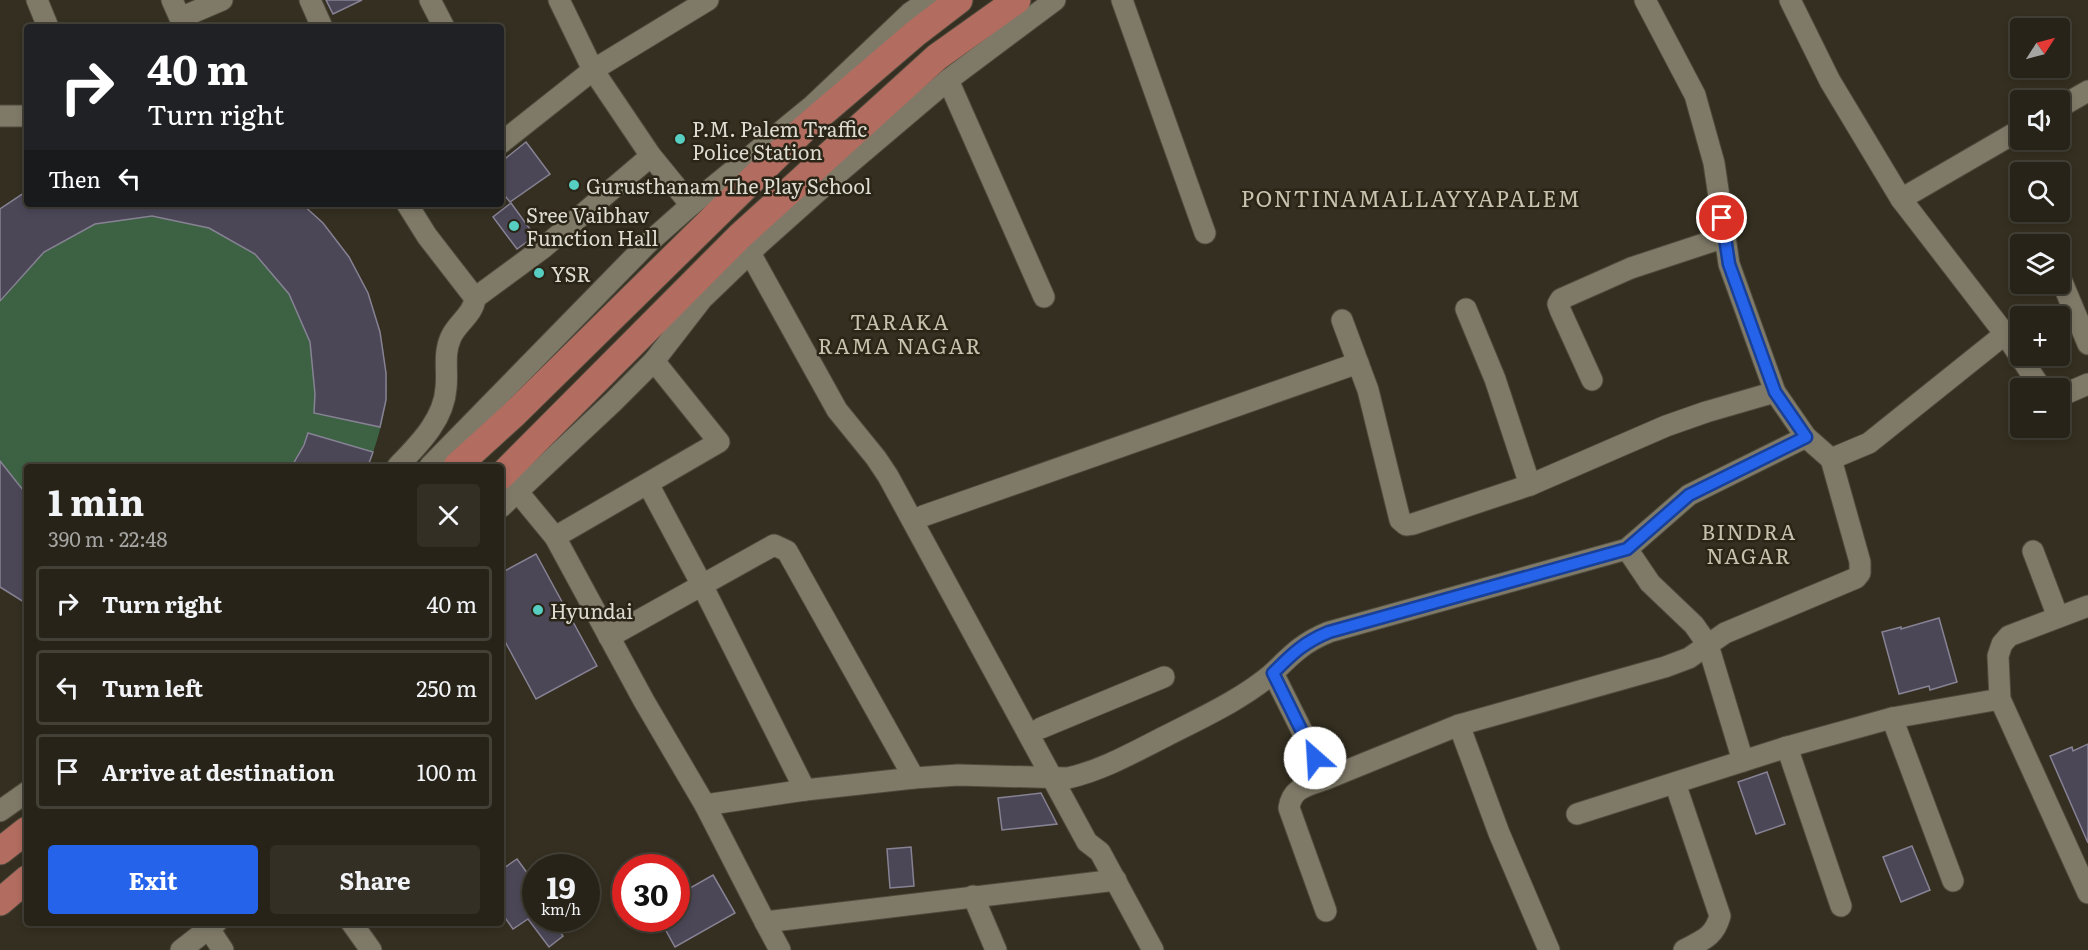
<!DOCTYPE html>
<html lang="en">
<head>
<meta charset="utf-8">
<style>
	:root { --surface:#272318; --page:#332f25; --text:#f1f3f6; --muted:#a4a4a2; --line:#434037; --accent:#2563eb }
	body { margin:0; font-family:Literata,serif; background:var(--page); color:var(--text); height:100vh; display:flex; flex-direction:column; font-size:22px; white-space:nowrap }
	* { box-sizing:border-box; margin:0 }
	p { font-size:20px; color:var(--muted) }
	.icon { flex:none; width:33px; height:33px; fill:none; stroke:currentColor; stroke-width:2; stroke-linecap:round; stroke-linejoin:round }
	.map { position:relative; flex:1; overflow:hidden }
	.sheet { position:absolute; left:24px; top:464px; width:480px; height:462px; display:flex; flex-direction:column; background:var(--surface); border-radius:6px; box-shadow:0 3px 9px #0003,0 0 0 2px var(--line) }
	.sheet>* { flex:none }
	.top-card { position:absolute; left:24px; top:24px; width:480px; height:183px; border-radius:6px; box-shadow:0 3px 9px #0003,0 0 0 2px var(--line); background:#202124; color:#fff; overflow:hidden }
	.needle { width:39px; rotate:54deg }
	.controls { position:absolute; left:2010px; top:18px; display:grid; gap:12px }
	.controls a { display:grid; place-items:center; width:60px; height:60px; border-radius:6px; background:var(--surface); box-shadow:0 3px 9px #0003,0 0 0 2px var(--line); font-size:30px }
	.speed { position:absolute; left:522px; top:854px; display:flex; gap:12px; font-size:30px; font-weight:700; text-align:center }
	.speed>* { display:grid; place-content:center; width:78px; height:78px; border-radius:50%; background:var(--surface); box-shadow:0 3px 9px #0003,0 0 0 2px var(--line); line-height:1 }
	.speed small { font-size:15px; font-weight:400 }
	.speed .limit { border:9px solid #d22; background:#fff; color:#111 }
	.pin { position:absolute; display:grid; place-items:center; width:51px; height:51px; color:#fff; margin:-26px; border:3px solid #fff; border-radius:50%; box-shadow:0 2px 6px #0007 }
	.me { position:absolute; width:66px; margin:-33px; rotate:334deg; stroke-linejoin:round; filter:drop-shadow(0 0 4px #0008) }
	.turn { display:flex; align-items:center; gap:21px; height:126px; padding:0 24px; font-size:27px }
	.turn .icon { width:78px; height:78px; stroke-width:2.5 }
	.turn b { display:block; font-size:42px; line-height:51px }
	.then { display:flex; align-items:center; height:57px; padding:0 24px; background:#0003; gap:12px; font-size:22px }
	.round { display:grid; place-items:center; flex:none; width:63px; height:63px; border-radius:6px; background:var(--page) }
	.summary { display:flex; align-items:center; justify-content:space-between; height:102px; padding:0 24px }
	h1 { font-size:36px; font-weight:700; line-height:45px }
	.action { display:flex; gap:12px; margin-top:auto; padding:12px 24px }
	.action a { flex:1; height:69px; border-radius:6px; background:var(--accent); color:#fff; font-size:24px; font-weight:700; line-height:69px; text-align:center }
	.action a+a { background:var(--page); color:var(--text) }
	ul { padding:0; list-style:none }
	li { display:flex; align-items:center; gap:18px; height:75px; margin:0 12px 9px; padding:0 12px; border:3px solid var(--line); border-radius:6px }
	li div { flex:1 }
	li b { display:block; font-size:22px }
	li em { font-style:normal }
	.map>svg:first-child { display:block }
</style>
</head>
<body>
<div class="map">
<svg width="2088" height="950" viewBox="0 0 2088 950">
	<rect width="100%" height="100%" fill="#342f20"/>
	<path fill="#3c6243" d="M 27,191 L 27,204 L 302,204 C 347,243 373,290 383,349 C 385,366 388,383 386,400 C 383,422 376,446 368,466 L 27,466 L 27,604 L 0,587 L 0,209 Z"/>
	<g fill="#4b4757" stroke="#878294" stroke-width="1.5">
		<polygon points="326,0 362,0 333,14"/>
		<polygon points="526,142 550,174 510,202 501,191 501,162"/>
		<polygon points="27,191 27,204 302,204 323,223 349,257 368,293 380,332 386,373 386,400 380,427 314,413 315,394 310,342 289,294 255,254 209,228 152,216 95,224 44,252 0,301 0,209"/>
		<polygon points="511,203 535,236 517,249 493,217"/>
		<polygon points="308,433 373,452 368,466 292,466 304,445"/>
		<polygon points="0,461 27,495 27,604 0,587"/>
		<polygon points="536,554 597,666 536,699 501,634 501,573"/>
		<polygon points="1939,618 1957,682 1930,690 1929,686 1899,694 1882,632 1901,627 1901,629"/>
		<polygon points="2088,744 2088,843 2050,756 2072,747 2073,751"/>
		<polygon points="1767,772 1785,824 1756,834 1738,782"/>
		<polygon points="1041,793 1057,824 1002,830 998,798"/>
		<polygon points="1912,846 1930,890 1901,902 1883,857"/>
		<polygon points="911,847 914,886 890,888 887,849"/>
		<polygon points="517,859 536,885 536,918 550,918 563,936 549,947 528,919 513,929 501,912 501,870"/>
		<polygon points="713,875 735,913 675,947 659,918 676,918 676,896"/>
	</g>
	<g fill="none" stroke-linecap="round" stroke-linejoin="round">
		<defs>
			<g id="minor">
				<polyline points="37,0 48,27"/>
				<polyline points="172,0 180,18 222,0"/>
				<polyline points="310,0 322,27"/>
				<polyline points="430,0 444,27"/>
				<polyline points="559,0 593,70 651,156 691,205"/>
				<polyline points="1122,0 1205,233"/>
				<polyline points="1645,0 1695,95 1714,163 1729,264 1775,392 1806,437 1831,459 1869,443 2005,334 1901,199"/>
				<polyline points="1790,0 1830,81 1901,199 2020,130"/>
				<polyline points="948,80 1044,297"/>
				<polyline points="2060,107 2088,91"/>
				<polyline points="0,116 27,116"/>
				<polyline points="501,143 593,70 708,0"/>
				<polyline points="750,253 837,410 876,458 888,476 1087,842 1100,852 1153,950"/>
				<polyline points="2060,277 2088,344"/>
				<polyline points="475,298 543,248 651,156"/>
				<polyline points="1466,309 1495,379 1530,485"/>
				<polyline points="1342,320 1368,390 1400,520 1406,525 1413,524 1530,485 1666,426 1706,412 1775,392"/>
				<polyline points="2005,334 2041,388"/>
				<polyline points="1592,380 1561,312 1558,304 1561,299 1631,268 1725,237"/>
				<polyline points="2060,396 2088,384"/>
				<path d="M 1806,437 L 1689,495 L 1627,549 L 1329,632 C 1304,642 1292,654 1273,673 L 1326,779 L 1459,725 L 1665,667 L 1689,658 L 1725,633 L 1856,578 L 1860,573 L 1860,562 L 1831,459"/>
				<path d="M 398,466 C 418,445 444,420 446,388 C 448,371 443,354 451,337 C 457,323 474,314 475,298 L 427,236 L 407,204"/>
				<polyline points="430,466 647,244 691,205 811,107 910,13 929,0"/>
				<polyline points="648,484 702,585 805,790"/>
				<polyline points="517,491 555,537 719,442 654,361"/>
				<polyline points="501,507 613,402 654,361 702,299 759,244 843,169 948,80 1055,0"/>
				<polyline points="923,516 1358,363"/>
				<path d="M 555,537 L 644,701 L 705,805 L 805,790 L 914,778 L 958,775 L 1068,778 C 1103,770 1134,752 1166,736 C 1203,717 1241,700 1273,673"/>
				<polyline points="1627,549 1650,583 1694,625 1708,645 1743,761"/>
				<polyline points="2033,551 2058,617"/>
				<polyline points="2088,606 2009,636 2002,644 1998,656 2000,699 2088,893"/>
				<polyline points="609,637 774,545 787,551 914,778"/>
				<polyline points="1892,718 1953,881"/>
				<polyline points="1459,725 1499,833 1549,950"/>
				<polyline points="1041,728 1164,677"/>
				<polyline points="1787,747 1841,906"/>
				<path d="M 1326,779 C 1308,786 1292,787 1289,808 L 1326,911"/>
				<path d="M 1675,783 L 1720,916 C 1714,937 1703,940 1684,950"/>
				<polyline points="705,805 765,922 1116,880"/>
				<polyline points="0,811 27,792"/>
				<polyline points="1577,814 1787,747 1892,718 2000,699"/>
				<polyline points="973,896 996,950"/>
				<polyline points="351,922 371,950"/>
				<polyline points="765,922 780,950"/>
				<polyline points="209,929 223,950"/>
				<polyline points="181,950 217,922"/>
			</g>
			<g id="major">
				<polyline points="457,466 513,415 805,128 916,33 959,0"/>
				<polyline points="501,476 740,236 937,57 1017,0"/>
				<polyline points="0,851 27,830"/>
				<polyline points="0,902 27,879"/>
			</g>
		</defs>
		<use href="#minor" stroke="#4e4a3c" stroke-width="23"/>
		<use href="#major" stroke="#4e4a3c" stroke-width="29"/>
		<use href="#minor" stroke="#7f7a68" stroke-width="21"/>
		<use href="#major" stroke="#b26c60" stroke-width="27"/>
	</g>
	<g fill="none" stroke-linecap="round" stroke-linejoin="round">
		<defs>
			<path id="route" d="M 1315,758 L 1273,673 C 1292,654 1304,642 1329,632 L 1627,549 L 1689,495 L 1806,437 L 1775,392 L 1729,264 L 1722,218"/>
		</defs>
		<use href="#route" stroke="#184099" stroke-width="15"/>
		<use href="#route" stroke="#2563eb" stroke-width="10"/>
	</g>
	<g fill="#57cec2" stroke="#2a2516" stroke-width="2">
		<circle cx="680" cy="139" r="6"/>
		<circle cx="574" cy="185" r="6"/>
		<circle cx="514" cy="226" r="6"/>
		<circle cx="539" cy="273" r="6"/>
		<circle cx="538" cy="610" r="6"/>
	</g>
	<g text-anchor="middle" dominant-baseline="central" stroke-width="5" stroke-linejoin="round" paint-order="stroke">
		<g font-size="20" fill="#dedbd1" stroke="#2a2516" text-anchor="start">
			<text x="692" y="128">P.M. Palem Traffic<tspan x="692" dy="23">Police Station</tspan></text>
			<text x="586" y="185">Gurusthanam The Play School</text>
			<text x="526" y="214">Sree Vaibhav<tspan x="526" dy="23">Function Hall</tspan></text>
			<text x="551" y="273">YSR</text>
			<text x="550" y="610">Hyundai</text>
		</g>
		<g font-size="21" letter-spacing="1.5" fill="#c7c1ae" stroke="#2a2516">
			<text x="900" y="320">TARAKA<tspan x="900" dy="24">RAMA NAGAR</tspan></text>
			<text x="1749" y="530">BINDRA<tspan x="1749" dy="24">NAGAR</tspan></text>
		</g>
		<g font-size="22" letter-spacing="1.5" fill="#c7c1ae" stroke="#2a2516">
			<text x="1411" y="197">PONTINAMALLAYYAPALEM</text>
		</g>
	</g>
</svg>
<div class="controls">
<a><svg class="needle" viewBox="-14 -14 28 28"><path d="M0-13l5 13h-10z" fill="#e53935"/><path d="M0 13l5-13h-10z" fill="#a4a4a2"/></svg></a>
<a><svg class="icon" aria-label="sound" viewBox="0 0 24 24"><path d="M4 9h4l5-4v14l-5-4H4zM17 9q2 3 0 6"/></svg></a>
<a><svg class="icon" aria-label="search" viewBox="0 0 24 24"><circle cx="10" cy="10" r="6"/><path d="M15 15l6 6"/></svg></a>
<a><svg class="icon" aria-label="layers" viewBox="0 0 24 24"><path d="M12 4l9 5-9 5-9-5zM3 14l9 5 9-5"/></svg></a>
<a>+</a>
<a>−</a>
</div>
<div class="speed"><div>19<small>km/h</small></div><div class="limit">30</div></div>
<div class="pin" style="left:1722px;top:218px;background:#d93025"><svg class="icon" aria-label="arrive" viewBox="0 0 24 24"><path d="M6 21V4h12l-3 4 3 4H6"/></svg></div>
<svg class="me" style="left:1315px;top:758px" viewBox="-20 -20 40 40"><circle r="19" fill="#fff"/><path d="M0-13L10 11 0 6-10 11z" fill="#2563eb"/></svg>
<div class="top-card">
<div class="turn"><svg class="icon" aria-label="right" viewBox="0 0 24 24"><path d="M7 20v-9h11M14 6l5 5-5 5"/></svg><div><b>40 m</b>Turn right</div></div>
<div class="then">Then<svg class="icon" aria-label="left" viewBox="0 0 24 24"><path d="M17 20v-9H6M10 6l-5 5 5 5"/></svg></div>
</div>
<section class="sheet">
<div class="summary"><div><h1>1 min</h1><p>390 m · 22:48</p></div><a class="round"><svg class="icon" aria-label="close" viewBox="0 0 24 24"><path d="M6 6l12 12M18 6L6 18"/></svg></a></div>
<ul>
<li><svg class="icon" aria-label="right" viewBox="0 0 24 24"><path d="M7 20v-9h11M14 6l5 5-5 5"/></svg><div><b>Turn right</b></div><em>40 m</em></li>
<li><svg class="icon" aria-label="left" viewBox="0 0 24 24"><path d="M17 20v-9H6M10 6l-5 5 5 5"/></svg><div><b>Turn left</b></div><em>250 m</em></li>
<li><svg class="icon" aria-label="arrive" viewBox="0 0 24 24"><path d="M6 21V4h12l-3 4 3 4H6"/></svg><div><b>Arrive at destination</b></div><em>100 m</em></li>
</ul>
<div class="action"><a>Exit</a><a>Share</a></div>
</section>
</div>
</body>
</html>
